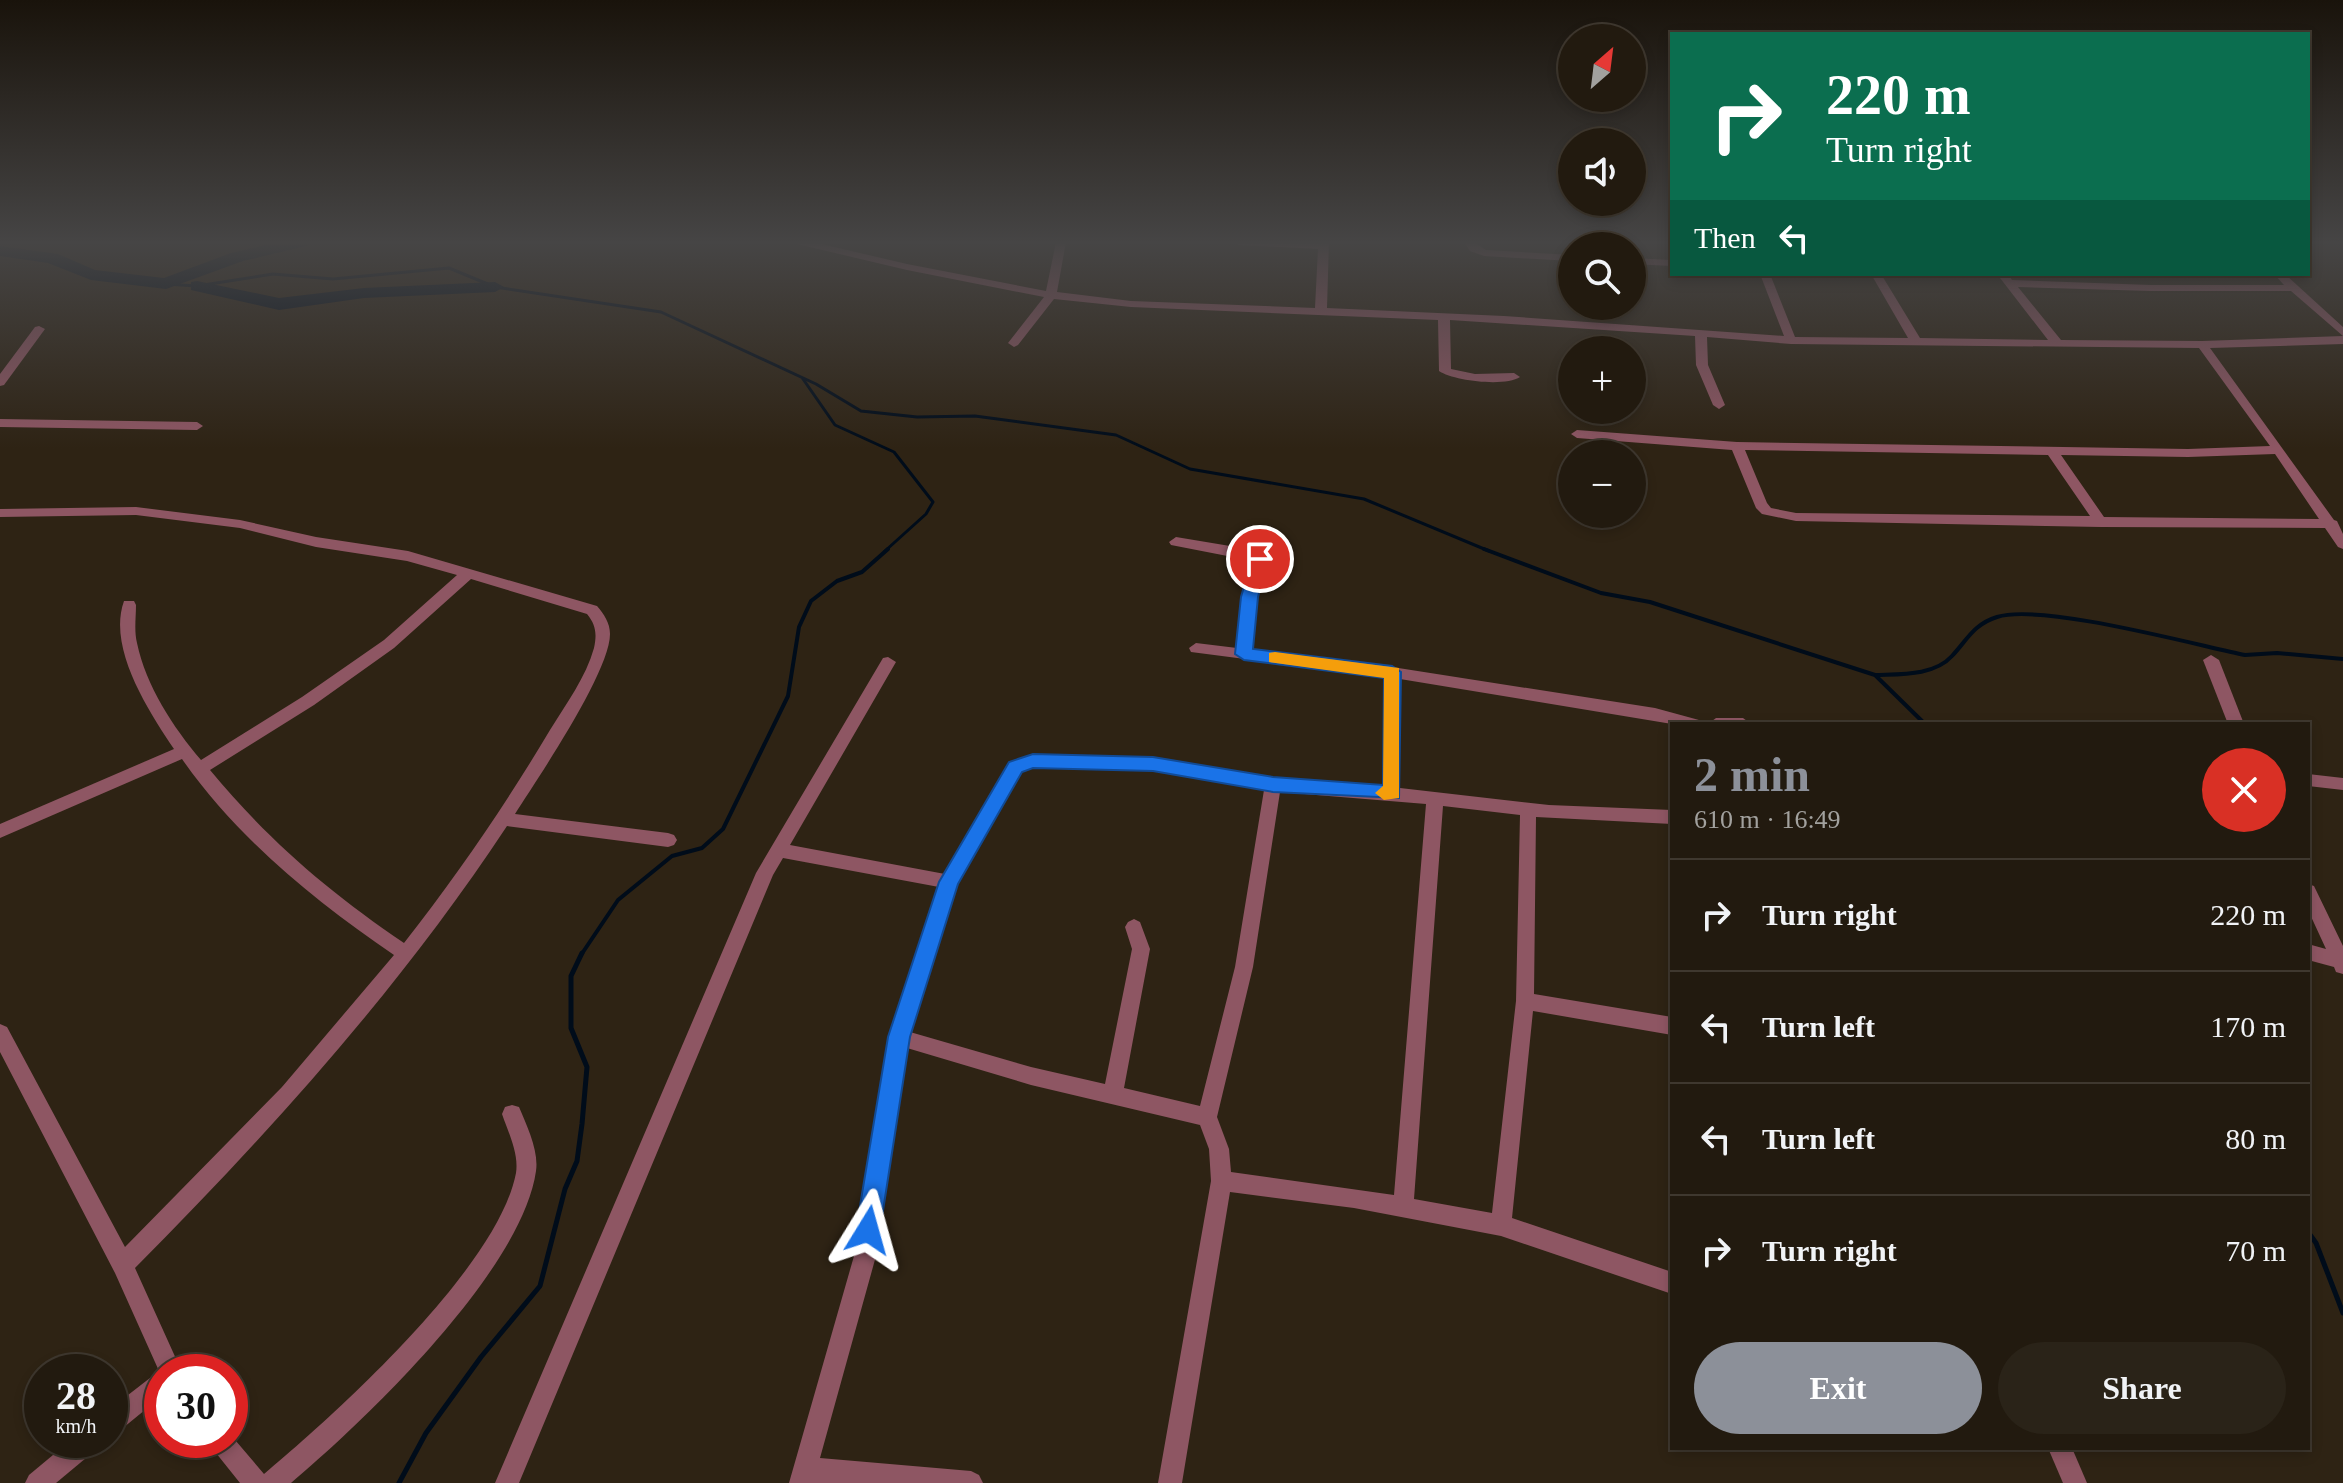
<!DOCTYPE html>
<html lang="en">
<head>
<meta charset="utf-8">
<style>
	:root { --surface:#221a0f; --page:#2a2318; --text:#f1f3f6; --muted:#a2a19e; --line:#3f382f; --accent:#8c9099 }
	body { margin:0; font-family:"Times New Roman",serif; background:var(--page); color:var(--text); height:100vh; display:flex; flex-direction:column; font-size:30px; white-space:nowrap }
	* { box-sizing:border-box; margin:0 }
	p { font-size:26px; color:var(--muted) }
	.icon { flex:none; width:44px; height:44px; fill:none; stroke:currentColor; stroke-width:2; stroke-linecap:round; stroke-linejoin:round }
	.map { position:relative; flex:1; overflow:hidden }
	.drawer { position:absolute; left:1670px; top:722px; width:640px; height:728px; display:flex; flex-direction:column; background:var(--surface); border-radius:0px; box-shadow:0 4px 12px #0003,0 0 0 2px var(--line) }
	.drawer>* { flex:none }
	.guide { position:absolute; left:1670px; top:32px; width:640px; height:244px; border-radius:0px; box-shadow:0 4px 12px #0003,0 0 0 2px var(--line); background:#0b6e4f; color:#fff; overflow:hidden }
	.needle { width:52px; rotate:28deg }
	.tools { position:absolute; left:1558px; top:24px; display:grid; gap:16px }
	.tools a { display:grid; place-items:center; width:88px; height:88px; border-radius:50%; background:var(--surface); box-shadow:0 4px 12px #0003,0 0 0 2px var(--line); font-size:40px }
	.speed { position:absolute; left:24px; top:1354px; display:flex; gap:16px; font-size:40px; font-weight:700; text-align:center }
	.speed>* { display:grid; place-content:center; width:104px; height:104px; border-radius:50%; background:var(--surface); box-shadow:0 4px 12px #0003,0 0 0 2px var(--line); line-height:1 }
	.speed small { font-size:20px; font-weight:400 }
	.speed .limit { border:12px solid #d22; background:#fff; color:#111 }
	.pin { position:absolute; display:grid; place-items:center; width:68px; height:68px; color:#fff; margin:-34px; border:4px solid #fff; border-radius:50%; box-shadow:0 2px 8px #0007 }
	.me { position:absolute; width:88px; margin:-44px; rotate:8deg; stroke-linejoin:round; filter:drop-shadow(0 0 6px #0008) }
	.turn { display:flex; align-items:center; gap:28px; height:168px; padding:0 24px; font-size:36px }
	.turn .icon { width:104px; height:104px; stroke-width:2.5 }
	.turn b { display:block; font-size:56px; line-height:68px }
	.then { display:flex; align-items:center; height:76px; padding:0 24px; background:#0003; gap:16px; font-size:30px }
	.round { display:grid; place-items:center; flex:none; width:84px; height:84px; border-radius:42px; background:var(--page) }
	.headline { display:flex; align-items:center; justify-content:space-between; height:136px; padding:0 24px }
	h1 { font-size:48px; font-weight:700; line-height:60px; color:var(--accent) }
	.action { display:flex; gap:16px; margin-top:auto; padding:16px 24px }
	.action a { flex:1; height:92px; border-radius:48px; background:var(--accent); color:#fff; font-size:32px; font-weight:700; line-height:92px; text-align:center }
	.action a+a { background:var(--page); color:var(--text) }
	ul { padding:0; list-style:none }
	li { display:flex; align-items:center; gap:24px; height:112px; padding:0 24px; border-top:2px solid var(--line) }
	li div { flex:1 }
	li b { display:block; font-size:30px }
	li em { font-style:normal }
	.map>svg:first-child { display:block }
</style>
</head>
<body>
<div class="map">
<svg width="2343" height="1483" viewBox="0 0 2343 1483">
	<rect width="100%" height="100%" fill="#2e2314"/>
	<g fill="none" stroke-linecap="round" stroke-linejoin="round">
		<g stroke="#000c1a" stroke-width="3">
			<polyline points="166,284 197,286 273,274 333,279 449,268 495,287 661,312 816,384 861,411 917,417 975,416 1116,435 1190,469 1364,499 1489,551"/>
			<polyline points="803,379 835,425 894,452 933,502 926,514 885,551"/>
		</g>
		<g stroke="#000c1a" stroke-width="4">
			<polyline points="1484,549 1601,593 1650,602 1875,675 1925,724"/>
			<path d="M 1876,675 C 1900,674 1934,676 1952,656 C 1967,640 1974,624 1997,617 C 2041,603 2192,644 2245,655 L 2277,653 L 2343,659"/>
			<polyline points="581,955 618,900 672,856 702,848 723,829 788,696 799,627 811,601 837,581 862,572 888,549"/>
		</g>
		<g stroke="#000c1a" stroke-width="5">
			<polyline points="2308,1232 2316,1243 2343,1313"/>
			<polyline points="399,1483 426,1433 481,1357 540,1286 565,1189 577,1161 582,1124 587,1067 571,1028 571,976 582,953"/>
		</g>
		<g fill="#000c1a" fill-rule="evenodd">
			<polygon points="279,242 309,242 306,246 243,261 166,289 91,280 48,263 0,256 0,246 58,254 95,270 164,278 231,253"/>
			<polygon points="197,281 279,298 364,288 495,282 504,287 495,292 364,298 279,310 191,290 191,282"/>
		</g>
		<g fill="#8e5663" fill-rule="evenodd">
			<path d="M 796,242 L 813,242 L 907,264 L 1046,291 L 1056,242 L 1066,242 L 1057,292 L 1131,301 L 1315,308 L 1318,249 L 1239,245 L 1234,242 L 1329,242 L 1327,308 L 1504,316 L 1784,336 L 1760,274 L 1770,274 L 1795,337 L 1908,338 L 1871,274 L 1881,274 L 1920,338 L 2048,340 L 1997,274 L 2008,274 L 2012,280 L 2151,285 L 2284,285 L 2274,274 L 2285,274 L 2343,327 L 2343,336 L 2291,291 L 2151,291 L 2018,287 L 2061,340 L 2202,341 L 2343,336 L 2343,344 L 2210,348 L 2334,520 L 2337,521 L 2343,534 L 2343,549 L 2338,547 L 2325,528 L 2101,527 L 1796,521 L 1762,514 L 1756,508 L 1732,450 L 1577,438 L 1571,434 L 1577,430 L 1737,442 L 2188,449 L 2270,446 L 2199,348 L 1791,344 L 1707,337 L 1708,365 L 1725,405 L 1719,409 L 1713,405 L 1696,365 L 1695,336 L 1450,320 L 1451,369 L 1475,374 L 1514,373 L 1520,377 C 1505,387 1454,381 1439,371 L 1438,320 L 1131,307 L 1054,299 L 1018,345 L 1014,347 L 1008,343 L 1044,297 L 907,270 L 797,244 ZM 1745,450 L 2048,455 L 2090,516 L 1796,513 L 1771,508 L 1767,503 ZM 2275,454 L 2319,519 L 2104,517 L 2061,455 L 2188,457 Z"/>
			<polygon points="1464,242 1474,242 1486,250 1572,255 1572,261 1484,256 1470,251"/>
			<polygon points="1632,258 1672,260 1672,266 1632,264"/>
			<polygon points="39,326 45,329 4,385 0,386 0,374 35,327"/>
			<polygon points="0,419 197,422 203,426 197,430 0,427"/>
			<path d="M 136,507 L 240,520 L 316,537 L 408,551 L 597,606 C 604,614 610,623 610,634 C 610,672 538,778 515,814 L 668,833 L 674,835 L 677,840 L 674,845 L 668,847 L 507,826 C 400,988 272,1130 135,1268 L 182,1372 L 162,1372 L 162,1396 L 118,1432 L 110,1436 L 110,1409 L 159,1371 L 115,1273 L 0,1052 L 0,1024 L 7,1027 L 125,1247 L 282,1087 L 394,955 C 315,901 238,839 182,759 L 0,838 L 0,824 L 174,749 C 149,712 107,648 124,601 L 134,601 L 136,605 C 136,617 134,631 137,643 C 146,686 173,727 201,760 L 302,697 L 384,640 L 457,575 L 407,561 L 316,547 L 240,528 L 136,515 L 0,517 L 0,509 ZM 471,579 L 587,614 C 596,625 597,634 594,648 C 586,677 566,704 550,730 C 506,804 458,874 404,943 C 328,891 269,841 210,770 L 314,705 L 394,648 Z"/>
			<path d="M 1176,537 L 1254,550 L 1267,559 L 1257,597 L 1252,649 L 1392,667 L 1655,708 L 1699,720 L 1701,724 L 1672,724 L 1400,679 L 1400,788 L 1549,805 L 1672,810 L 1672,824 L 1536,817 L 1534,994 L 1672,1017 L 1672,1035 L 1533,1011 L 1512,1218 L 1672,1272 L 1672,1294 L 1501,1236 L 1354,1208 L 1230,1192 L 1182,1483 L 1158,1483 L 1211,1181 L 1209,1149 L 1200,1125 L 1031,1085 L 907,1048 L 876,1256 L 820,1458 L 971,1471 L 979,1475 L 983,1483 L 789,1483 L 854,1256 L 889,1037 L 939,887 L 783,858 L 773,875 L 519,1483 L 495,1483 L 756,873 L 883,658 L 888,657 L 896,662 L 790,845 L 945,874 L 1009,763 L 1033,755 L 1153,758 L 1273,779 L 1384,786 L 1384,677 L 1191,652 L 1189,648 L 1196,643 L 1237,648 L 1243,597 L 1253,561 L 1171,545 L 1169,542 ZM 1033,767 L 1153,770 L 1264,790 L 1235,967 L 1200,1106 L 1124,1088 L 1150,949 L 1140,922 L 1134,919 L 1128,922 L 1125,927 L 1132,949 L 1105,1084 L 1031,1067 L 910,1032 L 957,883 L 1021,771 ZM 1280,792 L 1426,804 L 1394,1195 L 1231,1172 L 1229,1149 L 1217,1117 L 1253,967 ZM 1443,806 L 1520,815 L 1516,1001 L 1492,1213 L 1414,1199 Z"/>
			<polygon points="2211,655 2219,660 2244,724 2228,724 2203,660"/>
			<polygon points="1716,718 1743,718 1751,724 1708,724"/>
			<polygon points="2308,774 2343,778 2343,790 2308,786"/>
			<polygon points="2308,884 2314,886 2343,946 2343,974 2336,972 2334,967 2308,960 2308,944 2326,949 2308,910"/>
			<path d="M 512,1105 L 519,1107 C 527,1126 539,1151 536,1171 C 522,1270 366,1420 291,1483 L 240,1483 L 212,1448 L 208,1440 L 230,1440 L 230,1434 L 264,1474 C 337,1413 498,1267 516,1173 C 519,1153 508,1132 502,1114 L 505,1107 Z"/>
			<polygon points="71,1440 102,1440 98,1448 56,1483 25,1483 29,1475"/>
			<polygon points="2048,1448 2072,1448 2087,1483 2063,1483"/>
		</g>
	</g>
	<linearGradient id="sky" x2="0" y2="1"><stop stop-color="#19130b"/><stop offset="0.54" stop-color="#464545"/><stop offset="1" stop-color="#464545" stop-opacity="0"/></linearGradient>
	<rect width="2343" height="449" fill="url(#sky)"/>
	<polygon fill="#1a73e8" stroke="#114b97" stroke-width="2" points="1260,554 1268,559 1258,597 1253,649 1392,666 1401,672 1399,798 1273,792 1153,771 1033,768 1022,772 958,884 910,1037 880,1230 877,1238 868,1242 860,1238 856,1230 888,1037 939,882 1009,762 1033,754 1153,757 1273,777 1383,785 1384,678 1244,660 1235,654 1241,597 1252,559"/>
	<polygon fill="#f59e0b" points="1275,652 1399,668 1399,798 1384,800 1375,793 1383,786 1384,678 1269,662 1269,653"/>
</svg>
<div class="tools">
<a><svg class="needle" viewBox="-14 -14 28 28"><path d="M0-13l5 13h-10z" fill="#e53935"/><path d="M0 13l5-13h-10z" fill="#a2a19e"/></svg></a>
<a><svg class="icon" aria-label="sound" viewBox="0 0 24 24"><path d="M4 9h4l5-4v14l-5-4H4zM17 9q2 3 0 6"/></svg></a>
<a><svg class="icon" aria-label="search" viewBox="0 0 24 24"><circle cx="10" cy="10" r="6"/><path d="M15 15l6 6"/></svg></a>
<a>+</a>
<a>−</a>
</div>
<div class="speed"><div>28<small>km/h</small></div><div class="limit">30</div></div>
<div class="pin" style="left:1260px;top:559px;background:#d93025"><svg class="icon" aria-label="arrive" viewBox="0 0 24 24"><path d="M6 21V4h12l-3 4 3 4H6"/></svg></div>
<svg class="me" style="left:868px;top:1230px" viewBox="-20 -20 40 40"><path d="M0-17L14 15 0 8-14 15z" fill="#1a73e8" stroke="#fff" stroke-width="4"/></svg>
<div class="guide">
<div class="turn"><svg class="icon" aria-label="right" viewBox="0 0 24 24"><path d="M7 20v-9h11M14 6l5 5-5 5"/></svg><div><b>220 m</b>Turn right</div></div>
<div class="then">Then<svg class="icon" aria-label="left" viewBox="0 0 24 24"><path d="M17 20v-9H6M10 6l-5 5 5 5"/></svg></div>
</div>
<section class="drawer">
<div class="headline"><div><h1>2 min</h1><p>610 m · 16:49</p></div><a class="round" style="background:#d93025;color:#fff"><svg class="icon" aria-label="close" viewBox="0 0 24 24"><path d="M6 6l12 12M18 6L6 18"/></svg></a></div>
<ul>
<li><svg class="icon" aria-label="right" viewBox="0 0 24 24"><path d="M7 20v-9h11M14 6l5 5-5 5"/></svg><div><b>Turn right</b></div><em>220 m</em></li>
<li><svg class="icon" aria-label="left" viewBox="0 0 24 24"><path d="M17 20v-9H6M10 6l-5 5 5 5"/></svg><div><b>Turn left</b></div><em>170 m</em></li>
<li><svg class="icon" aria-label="left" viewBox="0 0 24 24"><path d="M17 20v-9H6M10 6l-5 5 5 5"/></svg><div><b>Turn left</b></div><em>80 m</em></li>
<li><svg class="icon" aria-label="right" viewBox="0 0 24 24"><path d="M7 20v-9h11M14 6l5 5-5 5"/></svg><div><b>Turn right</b></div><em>70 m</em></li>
</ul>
<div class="action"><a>Exit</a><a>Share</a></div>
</section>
</div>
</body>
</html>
